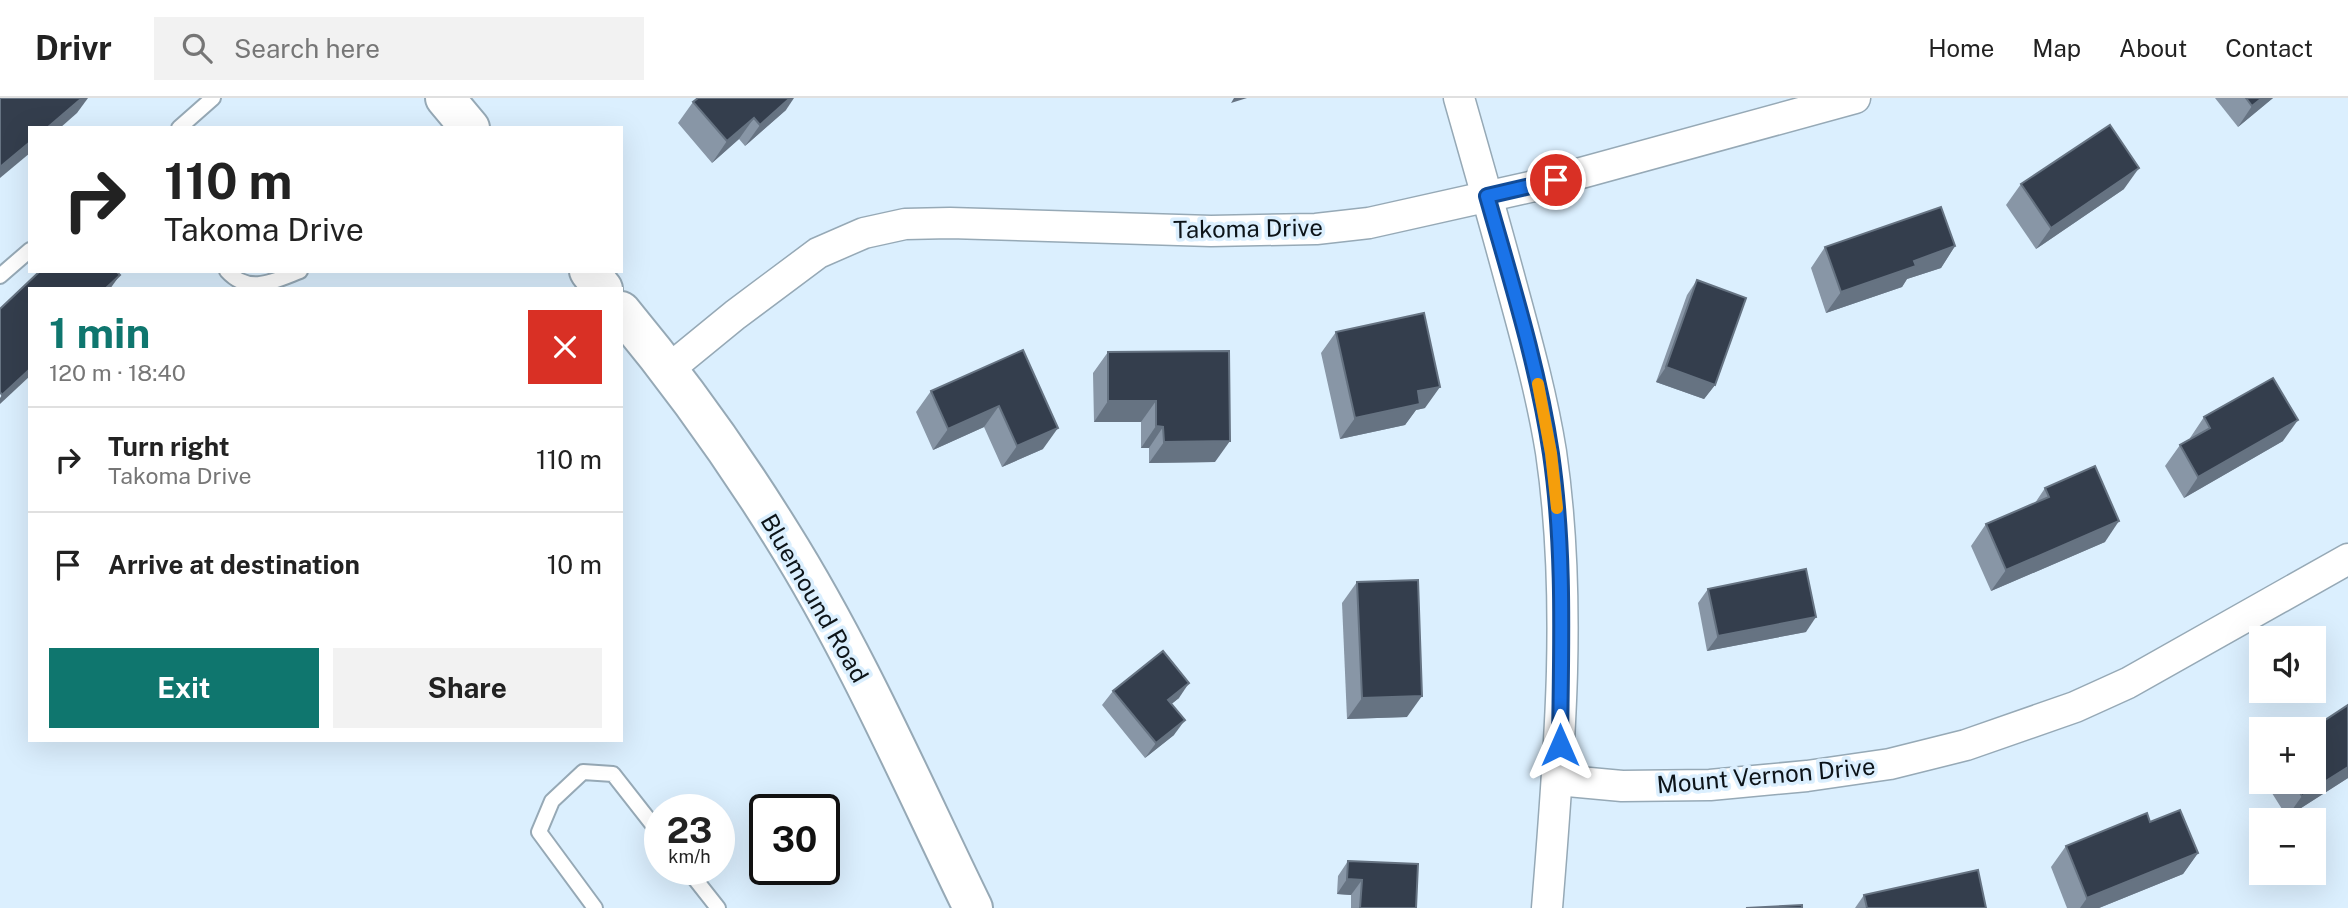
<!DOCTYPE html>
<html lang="en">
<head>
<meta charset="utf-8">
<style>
	:root { --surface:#fff; --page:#f2f2f2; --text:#222; --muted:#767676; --line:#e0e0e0; --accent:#0f766e }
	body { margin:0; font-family:"Public Sans",sans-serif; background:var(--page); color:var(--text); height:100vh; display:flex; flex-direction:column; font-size:26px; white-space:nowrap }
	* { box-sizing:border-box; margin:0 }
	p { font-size:23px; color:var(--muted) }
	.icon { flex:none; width:38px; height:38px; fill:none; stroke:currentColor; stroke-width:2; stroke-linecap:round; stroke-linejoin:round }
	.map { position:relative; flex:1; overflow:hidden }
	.panel { position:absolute; left:28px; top:189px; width:595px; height:455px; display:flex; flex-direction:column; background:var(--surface); border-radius:0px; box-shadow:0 7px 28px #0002 }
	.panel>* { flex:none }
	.guide { position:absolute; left:28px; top:28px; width:595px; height:147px; border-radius:0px; box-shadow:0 7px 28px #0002; background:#fff; color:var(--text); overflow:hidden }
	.buttons { position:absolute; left:2249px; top:528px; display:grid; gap:14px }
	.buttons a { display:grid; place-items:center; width:77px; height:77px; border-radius:0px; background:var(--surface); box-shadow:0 7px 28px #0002; font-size:35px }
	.speed { position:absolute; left:644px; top:696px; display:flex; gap:14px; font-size:35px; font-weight:700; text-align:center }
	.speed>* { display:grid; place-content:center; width:91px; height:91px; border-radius:50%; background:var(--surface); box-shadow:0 7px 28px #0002; line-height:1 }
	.speed small { font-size:18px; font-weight:400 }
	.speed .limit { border:4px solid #111; border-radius:10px; background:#fff; color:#111 }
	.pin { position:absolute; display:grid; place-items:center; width:60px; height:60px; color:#fff; margin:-30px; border:4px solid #fff; border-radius:50%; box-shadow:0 2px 7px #0007 }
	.me { position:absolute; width:77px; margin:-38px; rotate:0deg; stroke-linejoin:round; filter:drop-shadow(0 0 5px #0008) }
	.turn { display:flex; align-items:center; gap:24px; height:147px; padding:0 21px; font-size:32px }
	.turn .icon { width:91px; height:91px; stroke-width:2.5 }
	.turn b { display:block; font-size:49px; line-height:60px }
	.round { display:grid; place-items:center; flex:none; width:74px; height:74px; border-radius:0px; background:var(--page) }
	.summary { display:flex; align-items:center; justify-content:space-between; height:119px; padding:0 21px }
	h1 { font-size:42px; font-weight:700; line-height:52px; color:var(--accent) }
	.primary-button { display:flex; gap:14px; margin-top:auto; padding:14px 21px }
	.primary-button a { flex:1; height:80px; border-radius:0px; background:var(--accent); color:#fff; font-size:28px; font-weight:700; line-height:80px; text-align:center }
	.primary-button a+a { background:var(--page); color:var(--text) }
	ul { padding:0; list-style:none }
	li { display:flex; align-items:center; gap:21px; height:105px; padding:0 21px; border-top:2px solid var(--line) }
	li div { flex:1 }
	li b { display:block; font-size:26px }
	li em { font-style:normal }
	header { display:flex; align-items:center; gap:42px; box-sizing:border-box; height:98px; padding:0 35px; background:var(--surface); border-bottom:2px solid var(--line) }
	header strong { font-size:33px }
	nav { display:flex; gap:38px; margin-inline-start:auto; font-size:24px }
	.search { width:490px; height:63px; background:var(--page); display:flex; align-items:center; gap:18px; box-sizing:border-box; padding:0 24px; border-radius:0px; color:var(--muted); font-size:26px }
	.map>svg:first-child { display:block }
</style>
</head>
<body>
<header>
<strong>Drivr</strong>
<div class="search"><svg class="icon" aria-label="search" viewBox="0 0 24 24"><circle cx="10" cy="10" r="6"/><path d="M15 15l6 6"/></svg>Search here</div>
<nav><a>Home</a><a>Map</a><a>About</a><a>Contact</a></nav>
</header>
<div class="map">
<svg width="2348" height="810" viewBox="0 0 2348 810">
	<rect width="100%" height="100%" fill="#dbeffe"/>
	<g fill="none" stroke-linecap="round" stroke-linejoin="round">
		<defs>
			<g id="service">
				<polyline points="179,30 213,0"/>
				<path d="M 227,173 C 249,197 274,183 300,173"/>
				<polyline points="0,178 30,152"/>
				<polyline points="688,772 718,810"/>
				<polyline points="595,810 539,734 552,703 583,674 613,676 660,736"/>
			</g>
			<g id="minor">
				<path d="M 1459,0 C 1477,63 1495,126 1512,189 C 1527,244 1542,298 1551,354 C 1573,503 1559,661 1547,810"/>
				<polyline points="669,271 735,217 818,155 864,135 905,126 950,125 1211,133 1316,131 1369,125 1530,89 1855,0"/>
				<polyline points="1557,682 1622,688 1710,687 1807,678 1890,666 1966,647 2075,609 2128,585 2348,461"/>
			</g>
			<g id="secondary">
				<polyline points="445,0 470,30"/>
				<polyline points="589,173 603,191"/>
				<path d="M 621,213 C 680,284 733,358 782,437 C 856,555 912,685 973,810"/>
			</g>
		</defs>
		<use href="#service" stroke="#96a9b6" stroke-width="18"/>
		<use href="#minor" stroke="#96a9b6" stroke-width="33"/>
		<use href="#secondary" stroke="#96a9b6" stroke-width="42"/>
		<use href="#service" stroke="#fff" stroke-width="14"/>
		<use href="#minor" stroke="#fff" stroke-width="30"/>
		<use href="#secondary" stroke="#fff" stroke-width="38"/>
	</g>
	<g fill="#8896a6">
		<polygon points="2215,0 2273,0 2238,29"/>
		<polygon points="693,4 786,12 745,48 739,41 712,65 678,25"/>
		<polygon points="2021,86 2124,91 2036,151 2006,107"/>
		<polygon points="1955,148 1941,170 1907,181 1902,189 1826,215 1811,170 1825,149"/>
		<polygon points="1697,182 1715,287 1704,301 1656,284 1687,197"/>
		<polygon points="1336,234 1425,310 1416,312 1405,327 1340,341 1321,255"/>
		<polygon points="1023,252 1043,351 1002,369 984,329 933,352 916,314 931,293"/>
		<polygon points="1108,254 1215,364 1149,365 1149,350 1141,350 1141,324 1094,324 1093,275"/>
		<polygon points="2204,319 2283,343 2184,400 2165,368 2180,347 2190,341 2190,340"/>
		<polygon points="2045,390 2105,444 1991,493 1971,448 1986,426 2035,405"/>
		<polygon points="1357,484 1407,619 1347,621 1342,505"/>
		<polygon points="1708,491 1806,534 1707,553 1698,505"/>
		<polygon points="1113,593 1179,600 1171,606 1174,637 1145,660 1102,607"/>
		<polygon points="2348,607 2348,680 2287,719 2265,684 2314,684"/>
		<polygon points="2150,724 2198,755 2183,776 2099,810 2067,810 2051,769 2066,748"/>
		<polygon points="1348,763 1416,810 1351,810 1351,797 1337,796 1338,778"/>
		<polygon points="1864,797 1986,810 1855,810"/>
	</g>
	<g fill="#667382">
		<polygon points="82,0 88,0 77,15 60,30 47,30"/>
		<polygon points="790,0 794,0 786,12 745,48 760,27"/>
		<polygon points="1234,0 1247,0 1231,5"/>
		<polygon points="2262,0 2273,0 2238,29 2252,8"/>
		<polygon points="754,20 739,41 712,65 727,43"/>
		<polygon points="30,44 30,55 0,80 0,69"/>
		<polygon points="2139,70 2124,91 2036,151 2051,130"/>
		<polygon points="1955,148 1941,170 1907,181 1902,189 1826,215 1841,194 1914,163"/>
		<polygon points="120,177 110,191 105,191"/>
		<polygon points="1666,269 1715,287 1704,301 1656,284"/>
		<polygon points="30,271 30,278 0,306 0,300 2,297"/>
		<polygon points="1440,289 1425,310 1416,312 1405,327 1340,341 1355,320 1418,293"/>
		<polygon points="1108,303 1156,303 1141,324 1094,324"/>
		<polygon points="999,308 984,329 933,352 948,331"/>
		<polygon points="2298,322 2283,343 2184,400 2198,379"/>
		<polygon points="1156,328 1163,329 1149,350 1141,350"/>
		<polygon points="1058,330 1043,351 1002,369 1017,348"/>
		<polygon points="1230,343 1215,364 1149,365 1164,344"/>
		<polygon points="2119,423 2105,444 1991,493 2006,472"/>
		<polygon points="1816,519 1806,534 1707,553 1718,538"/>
		<polygon points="1189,585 1179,600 1158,617 1168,602"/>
		<polygon points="1422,598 1407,619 1347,621 1362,600"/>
		<polygon points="1185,622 1174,637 1145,660 1156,645"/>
		<polygon points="2348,669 2348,680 2287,719 2302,698"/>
		<polygon points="2198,755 2183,776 2099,810 2080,810 2087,800"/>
		<polygon points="1347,781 1362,782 1351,797 1337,796"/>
	</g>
	<g fill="#343e4d" stroke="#667382" stroke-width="2">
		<polygon points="0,0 82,0 47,30 30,30 30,44 0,69"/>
		<polygon points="698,0 790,0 760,27 754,20 727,43 693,4"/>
		<polygon points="2246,0 2262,0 2252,8"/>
		<polygon points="2110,27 2139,70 2051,130 2021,86"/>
		<polygon points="1941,109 1955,148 1914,163 1916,168 1841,194 1825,149"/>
		<polygon points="40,173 116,173 120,177 105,191 30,191 30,271 2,297 0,294 0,211"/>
		<polygon points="1697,182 1746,200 1715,287 1666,269"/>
		<polygon points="1424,215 1440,289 1418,293 1420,306 1355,320 1336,234"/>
		<polygon points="1023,252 1058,330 1017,348 999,308 948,331 931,293"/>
		<polygon points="1229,253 1230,343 1164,344 1163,329 1156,328 1156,303 1108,303 1108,254"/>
		<polygon points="2273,280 2298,322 2198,379 2180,347 2210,330 2204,319"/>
		<polygon points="2095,368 2119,423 2006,472 1986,426 2049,399 2045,390"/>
		<polygon points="1806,471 1816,519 1718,538 1708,491"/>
		<polygon points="1418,482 1422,598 1362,600 1357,484"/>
		<polygon points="1163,553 1189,585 1168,602 1185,622 1156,645 1113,593"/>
		<polygon points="2348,607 2348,669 2302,698 2293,684 2314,684 2314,632 2310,632"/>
		<polygon points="2180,712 2198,755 2087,800 2066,748 2147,715 2150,724"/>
		<polygon points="1348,763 1418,766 1416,810 1360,810 1362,782 1347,781"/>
		<polygon points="1978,772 1986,810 1867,810 1864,797"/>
		<polygon points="1802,807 1802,810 1746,810"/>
	</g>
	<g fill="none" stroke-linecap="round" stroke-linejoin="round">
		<defs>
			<path id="route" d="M 1556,82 L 1487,98 C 1511,183 1538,268 1551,356 C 1565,452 1561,550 1560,647"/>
		</defs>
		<use href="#route" stroke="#114b97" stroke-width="18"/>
		<use href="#route" stroke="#1a73e8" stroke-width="12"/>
		<polyline stroke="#f59e0b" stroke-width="12" points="1538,286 1551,355 1557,410"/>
	</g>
	<g text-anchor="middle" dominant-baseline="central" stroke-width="7" stroke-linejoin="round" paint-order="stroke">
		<g font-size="24" fill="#0d1419" stroke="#dbeffe">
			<text transform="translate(1248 130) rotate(-1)">Takoma Drive</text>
			<text transform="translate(815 500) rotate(60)">Bluemound Road</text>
			<text transform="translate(1766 677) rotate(-5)">Mount Vernon Drive</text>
		</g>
	</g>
</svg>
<div class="buttons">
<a><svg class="icon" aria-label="sound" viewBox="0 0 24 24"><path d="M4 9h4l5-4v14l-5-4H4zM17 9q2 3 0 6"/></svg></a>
<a>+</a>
<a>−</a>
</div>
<div class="speed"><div>23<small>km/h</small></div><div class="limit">30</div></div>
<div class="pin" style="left:1556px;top:82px;background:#d93025"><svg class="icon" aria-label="arrive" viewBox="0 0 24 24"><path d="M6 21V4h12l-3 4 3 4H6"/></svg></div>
<svg class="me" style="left:1560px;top:647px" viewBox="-20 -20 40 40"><path d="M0-17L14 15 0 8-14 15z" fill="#1a73e8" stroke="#fff" stroke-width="4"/></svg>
<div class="guide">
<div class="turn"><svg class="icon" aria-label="right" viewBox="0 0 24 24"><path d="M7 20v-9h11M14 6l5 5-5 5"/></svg><div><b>110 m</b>Takoma Drive</div></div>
</div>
<section class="panel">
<div class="summary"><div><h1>1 min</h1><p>120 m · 18:40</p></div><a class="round" style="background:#d93025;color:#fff"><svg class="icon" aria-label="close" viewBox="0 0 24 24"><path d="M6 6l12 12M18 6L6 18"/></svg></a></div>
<ul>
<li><svg class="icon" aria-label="right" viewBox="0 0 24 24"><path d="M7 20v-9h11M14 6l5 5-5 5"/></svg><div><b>Turn right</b><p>Takoma Drive</p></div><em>110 m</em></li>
<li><svg class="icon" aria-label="arrive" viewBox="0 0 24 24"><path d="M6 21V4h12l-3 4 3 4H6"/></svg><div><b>Arrive at destination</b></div><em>10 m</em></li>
</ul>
<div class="primary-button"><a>Exit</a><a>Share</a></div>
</section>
</div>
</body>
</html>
